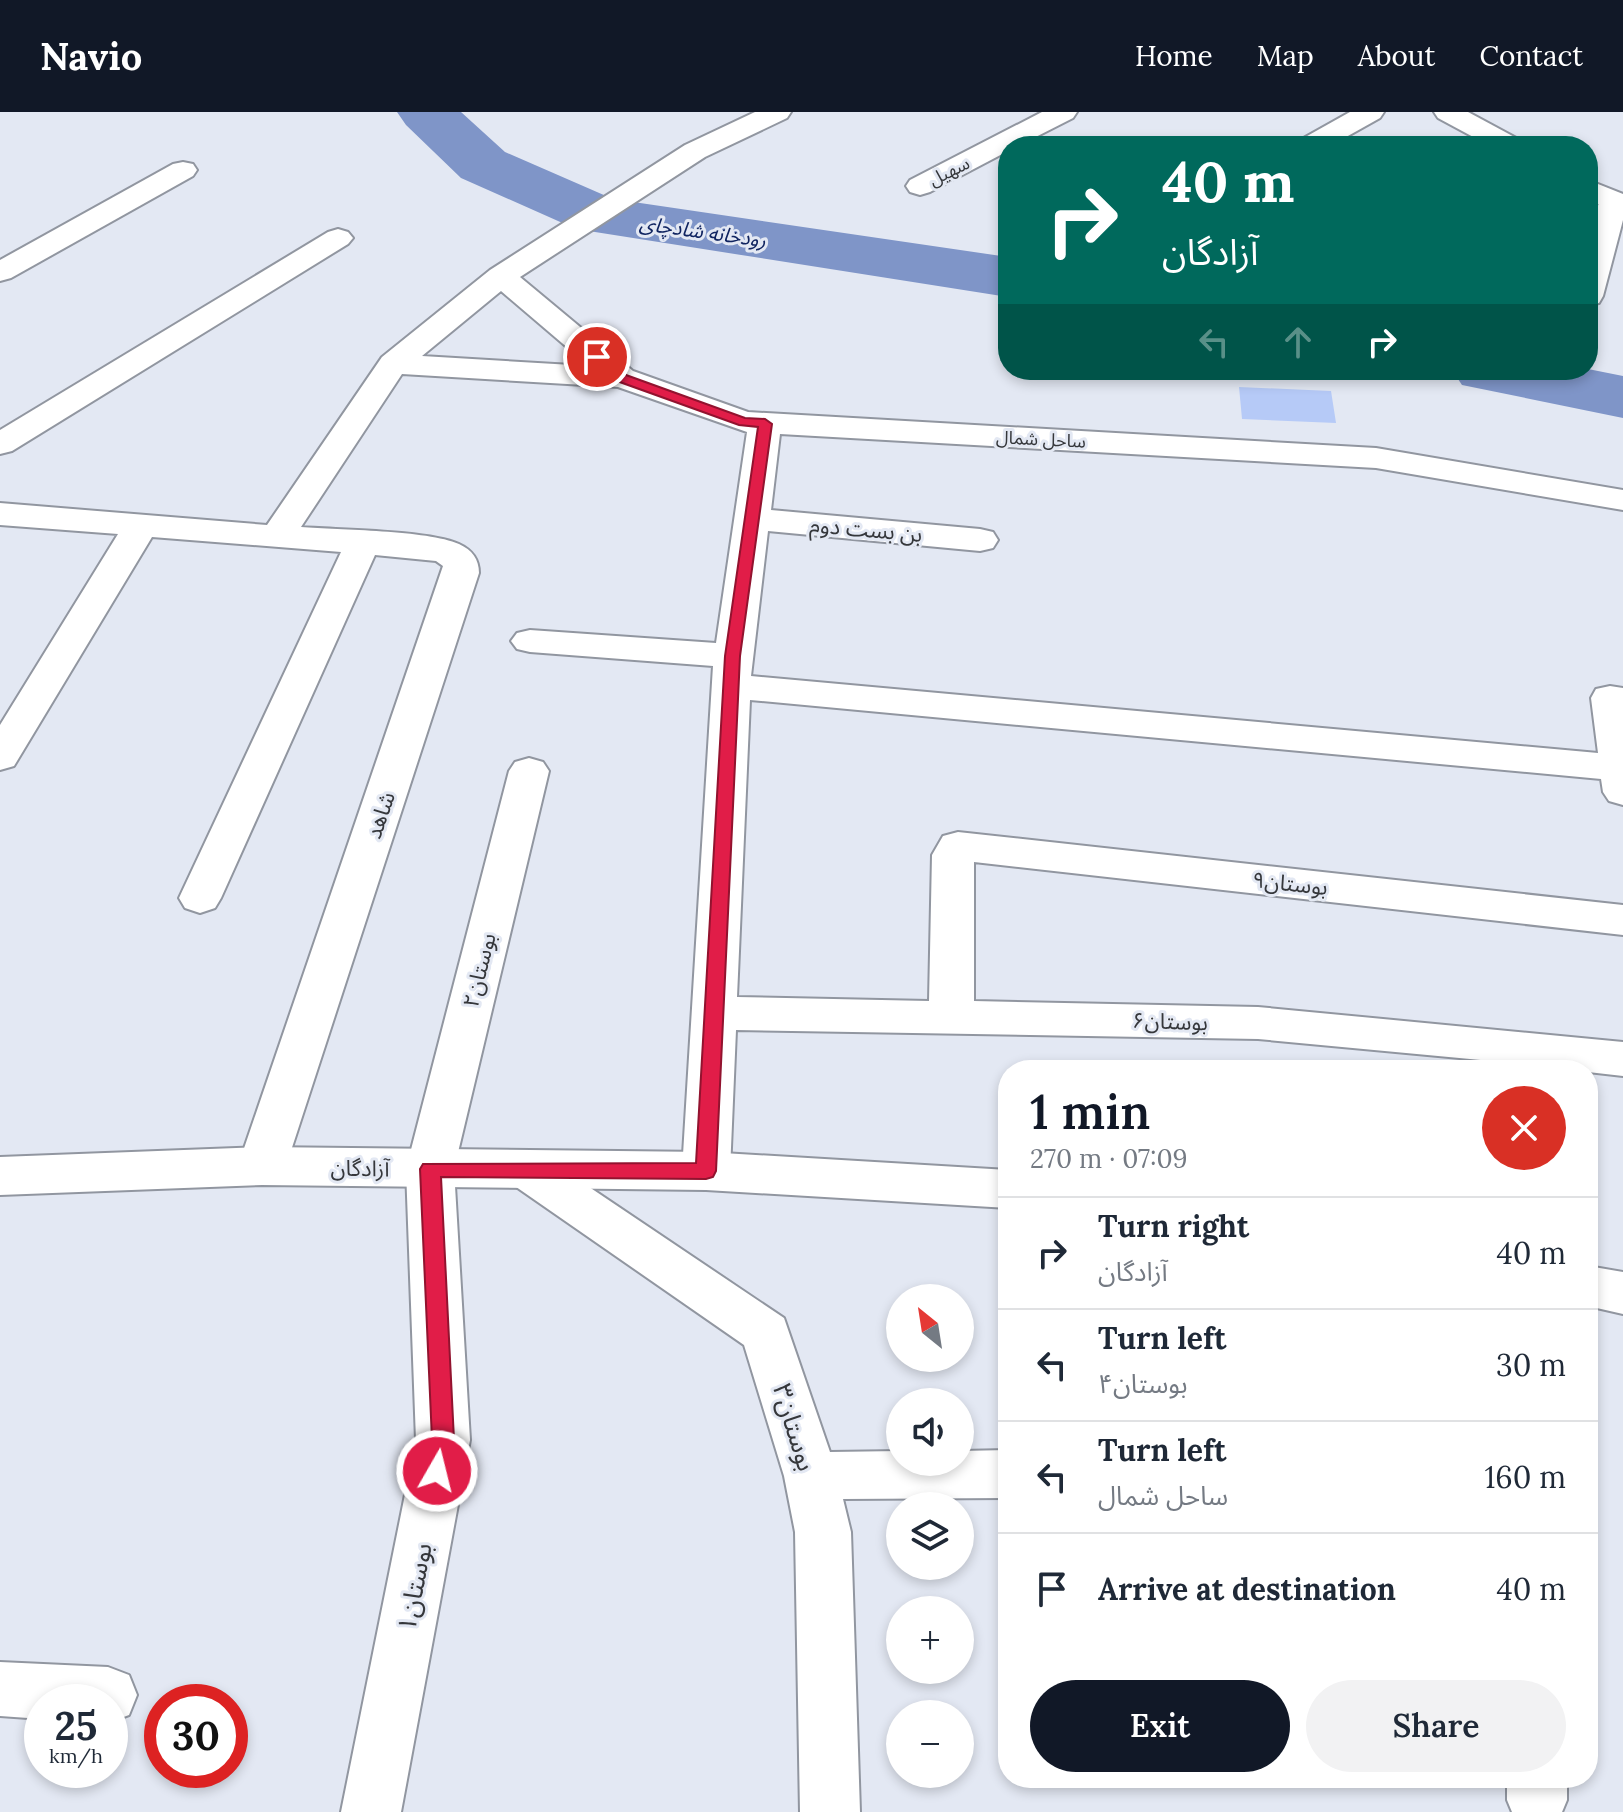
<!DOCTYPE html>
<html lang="en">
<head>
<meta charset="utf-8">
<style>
	:root { --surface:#fff; --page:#f2f2f3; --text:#1f2937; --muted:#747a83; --line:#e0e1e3; --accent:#111827 }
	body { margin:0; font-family:Lora,"Noto Sans Arabic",serif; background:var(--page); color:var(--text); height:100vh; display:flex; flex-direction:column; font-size:30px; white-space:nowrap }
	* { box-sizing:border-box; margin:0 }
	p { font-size:26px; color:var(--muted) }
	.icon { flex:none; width:44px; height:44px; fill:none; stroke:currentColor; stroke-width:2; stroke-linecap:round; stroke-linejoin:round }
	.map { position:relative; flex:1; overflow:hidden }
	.side { position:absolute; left:998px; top:948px; width:600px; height:728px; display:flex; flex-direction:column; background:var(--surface); border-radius:32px; box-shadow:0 4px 12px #0003 }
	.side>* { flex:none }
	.top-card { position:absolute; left:998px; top:24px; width:600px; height:244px; border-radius:32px; box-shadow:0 4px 12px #0003; background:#00695c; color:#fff; overflow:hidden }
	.needle { width:52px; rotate:330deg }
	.controls { position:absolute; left:886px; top:1172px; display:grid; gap:16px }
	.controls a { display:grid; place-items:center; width:88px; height:88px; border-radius:50%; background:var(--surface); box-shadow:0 4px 12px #0003; font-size:40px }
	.speed { position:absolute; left:24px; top:1572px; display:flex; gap:16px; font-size:40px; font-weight:700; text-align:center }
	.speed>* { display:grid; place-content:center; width:104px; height:104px; border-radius:50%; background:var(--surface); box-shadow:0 4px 12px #0003; line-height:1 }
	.speed small { font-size:20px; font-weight:400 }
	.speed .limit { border:12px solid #d22; background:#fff; color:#111 }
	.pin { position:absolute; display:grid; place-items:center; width:68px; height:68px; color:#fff; margin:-34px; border:4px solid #fff; border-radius:50%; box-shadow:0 2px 8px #0007 }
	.me { position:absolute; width:88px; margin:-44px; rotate:8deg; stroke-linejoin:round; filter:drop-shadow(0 0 6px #0008) }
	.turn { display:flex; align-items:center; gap:28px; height:168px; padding:0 32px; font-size:36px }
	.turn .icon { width:104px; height:104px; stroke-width:2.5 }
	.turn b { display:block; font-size:56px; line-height:68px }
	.lanes { display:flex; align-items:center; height:76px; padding:0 32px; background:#0003; justify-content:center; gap:40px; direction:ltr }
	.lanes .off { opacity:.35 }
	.round { display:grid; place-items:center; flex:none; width:84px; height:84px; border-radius:42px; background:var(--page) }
	.summary { display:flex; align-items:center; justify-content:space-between; height:136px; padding:0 32px }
	h1 { font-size:48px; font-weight:600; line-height:60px; color:var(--accent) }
	.cta { display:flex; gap:16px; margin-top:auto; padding:16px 32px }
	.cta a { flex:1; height:92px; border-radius:48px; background:var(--accent); color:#fff; font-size:32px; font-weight:600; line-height:92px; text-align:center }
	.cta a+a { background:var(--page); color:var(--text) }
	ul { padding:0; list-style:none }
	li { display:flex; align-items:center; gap:24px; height:112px; padding:0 32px; border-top:2px solid var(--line) }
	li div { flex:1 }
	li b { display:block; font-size:30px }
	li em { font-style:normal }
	header { display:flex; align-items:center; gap:48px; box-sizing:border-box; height:112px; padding:0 40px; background:var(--accent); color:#fff }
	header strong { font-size:38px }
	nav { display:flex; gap:44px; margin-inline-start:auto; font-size:28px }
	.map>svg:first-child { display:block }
</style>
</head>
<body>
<header>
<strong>Navio</strong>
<nav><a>Home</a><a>Map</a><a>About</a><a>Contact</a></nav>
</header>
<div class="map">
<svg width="1623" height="1700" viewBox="0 0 1623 1700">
	<rect width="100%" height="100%" fill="#e3e8f3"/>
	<polygon fill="#b6caf7" points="1239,275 1331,279 1336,311 1242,307"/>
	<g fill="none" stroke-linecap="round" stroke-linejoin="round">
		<g fill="#7f95c8" fill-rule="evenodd">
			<polygon points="397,0 461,0 505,40 613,87 1008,145 1008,185 576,117 461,66 406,13"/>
			<polygon points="1588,257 1623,264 1623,306 1462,273 1452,258"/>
		</g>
		<defs>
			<g id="street">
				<path d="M 755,0 L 791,0 L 787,6 L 705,45 L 520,165 L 633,259 L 748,300 L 1376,336 L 1623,378 L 1623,398 L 1376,356 L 780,322 L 771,398 L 980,417 L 993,420 L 998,428 L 993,436 L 980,439 L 768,419 L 751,564 L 1598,641 L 1591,586 L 1596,577 L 1610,574 L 1623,576 L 1623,693 L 1609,689 L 1603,680 L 1601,667 L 750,588 L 737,885 L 929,889 L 932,743 L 943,724 L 958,720 L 1623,793 L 1623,823 L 974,750 L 974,889 L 1258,895 L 1623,930 L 1623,964 L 1588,960 L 1588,958 L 1258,927 L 736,918 L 730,1059 L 723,1072 L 706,1078 L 689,1072 L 682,1059 L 713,554 L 530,540 L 517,537 L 511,529 L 517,521 L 530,518 L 716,531 L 747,320 L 618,275 L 402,262 L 301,415 C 339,418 427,418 459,432 C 472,438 479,447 479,461 L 286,1054 L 279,1067 L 262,1073 L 245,1067 L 238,1054 L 443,454 L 436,449 L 375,443 L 221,786 L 215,796 L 200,801 L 185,796 L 179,786 L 341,440 L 152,425 L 14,654 L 0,658 L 0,613 L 118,422 L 0,413 L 0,391 L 267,413 L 382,245 L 490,158 L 685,33 ZM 501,179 L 589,254 L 422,244 Z"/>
				<polygon points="1042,0 1077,0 1073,6 1018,34 1008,34 1008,39 930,80 920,83 910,80 906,74 910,68"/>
				<polygon points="1350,0 1384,0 1380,6 1330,34 1296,34 1300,28"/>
				<polygon points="183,50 193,52 197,58 193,64 11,166 0,169 0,148 173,52"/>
				<path d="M 1613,82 L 1623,85 L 1623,108 L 1603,184 L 1599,191 L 1588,193 C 1588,159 1582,115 1603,85 Z"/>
				<polygon points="338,117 348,120 353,126 348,132 12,339 0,342 0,318 328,120"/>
				<polygon points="529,646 543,650 549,659 454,1057 470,1328 401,1700 341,1700 416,1328 406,1057 509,659 515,650"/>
				<polygon points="526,1038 543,1044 784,1206 830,1340 900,1339 900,1350 960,1350 960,1339 1008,1338 1008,1386 843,1387 851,1420 860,1700 800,1700 795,1420 784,1364 744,1233 509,1070 502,1057 509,1044"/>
				<polygon points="0,1550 108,1555 129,1563 137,1583 129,1603 110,1610 110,1590 42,1590 42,1607 0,1604"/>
				<polygon points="1507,1666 1567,1666 1567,1688 1562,1700 1512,1700 1507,1688"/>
			</g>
			<g id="secondary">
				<polygon points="1434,0 1468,0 1520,28 1524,34 1490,34 1438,6"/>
				<polygon points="1588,68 1623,82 1623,102 1588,88"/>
				<polygon points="262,1035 706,1040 1008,1058 1008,1096 706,1078 262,1073 0,1083 0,1045"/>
				<polygon points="1588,1154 1623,1160 1623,1202 1588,1194"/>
			</g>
		</defs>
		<use href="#street" stroke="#9196a0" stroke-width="4"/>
		<use href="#secondary" stroke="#9196a0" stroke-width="4"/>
		<use href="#street" fill="#fff" fill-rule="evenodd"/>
		<use href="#secondary" fill="#fff" fill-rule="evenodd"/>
	</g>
	<polygon fill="#e11d48" stroke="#92132f" stroke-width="2" points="593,243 602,243 626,263 745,306 765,307 772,312 740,544 716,1059 713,1065 706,1067 441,1065 454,1328 445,1366 437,1369 429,1366 426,1359 432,1328 420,1057 423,1052 696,1051 725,544 758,315 739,313 617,269 593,248"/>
	<g text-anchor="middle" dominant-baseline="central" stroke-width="6" stroke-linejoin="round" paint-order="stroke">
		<g font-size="18" fill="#35373b" stroke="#e3e8f3">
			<text transform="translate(949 59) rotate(-27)">سهیل</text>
			<text transform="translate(1041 327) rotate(3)">ساحل شمال</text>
		</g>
		<g font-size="20" font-style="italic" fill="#102460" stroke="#e3e8f3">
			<text transform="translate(703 119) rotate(8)">رودخانه شادچای</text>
		</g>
		<g font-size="22" fill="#35373b" stroke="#e3e8f3">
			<text transform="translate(866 417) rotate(5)">بن بست دوم</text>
			<text transform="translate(380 703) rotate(-71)">شاهد</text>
			<text transform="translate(1290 771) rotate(6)">بوستان۹</text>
			<text transform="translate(479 858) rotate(-76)">بوستان۲</text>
			<text transform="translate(1170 909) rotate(2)">بوستان۶</text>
			<text transform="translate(360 1056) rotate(1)">آزادگان</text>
		</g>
		<g font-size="26" fill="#35373b" stroke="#e3e8f3">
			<text transform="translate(795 1315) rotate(73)">بوستان۳</text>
			<text transform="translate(414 1475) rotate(-79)">بوستان۱</text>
		</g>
	</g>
</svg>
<div class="controls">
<a><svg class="needle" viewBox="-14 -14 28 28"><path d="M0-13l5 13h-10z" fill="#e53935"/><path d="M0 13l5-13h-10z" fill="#747a83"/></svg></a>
<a><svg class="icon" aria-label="sound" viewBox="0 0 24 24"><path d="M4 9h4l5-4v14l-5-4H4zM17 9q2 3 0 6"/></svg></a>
<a><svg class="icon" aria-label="layers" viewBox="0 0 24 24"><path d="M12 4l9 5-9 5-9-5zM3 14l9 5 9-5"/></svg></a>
<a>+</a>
<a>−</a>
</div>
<div class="speed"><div>25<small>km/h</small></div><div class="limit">30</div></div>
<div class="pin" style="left:597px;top:245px;background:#d93025"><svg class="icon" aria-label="arrive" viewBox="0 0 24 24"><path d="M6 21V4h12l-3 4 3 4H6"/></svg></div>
<svg class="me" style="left:437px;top:1359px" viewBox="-20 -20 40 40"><circle r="17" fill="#e11d48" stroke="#fff" stroke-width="3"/><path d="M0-11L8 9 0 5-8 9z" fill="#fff"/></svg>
<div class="top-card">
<div class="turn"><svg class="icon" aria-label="right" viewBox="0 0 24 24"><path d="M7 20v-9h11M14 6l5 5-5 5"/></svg><div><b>40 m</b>آزادگان</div></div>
<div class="lanes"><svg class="icon off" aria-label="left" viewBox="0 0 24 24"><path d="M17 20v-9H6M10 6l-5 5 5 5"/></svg><svg class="icon off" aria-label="ahead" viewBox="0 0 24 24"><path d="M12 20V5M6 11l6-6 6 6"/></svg><svg class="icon" aria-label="right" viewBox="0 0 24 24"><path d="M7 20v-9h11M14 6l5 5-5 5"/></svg></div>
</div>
<section class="side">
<div class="summary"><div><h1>1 min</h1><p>270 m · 07:09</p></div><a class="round" style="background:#d93025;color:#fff"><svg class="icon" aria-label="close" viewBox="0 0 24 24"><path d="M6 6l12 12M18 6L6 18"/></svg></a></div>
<ul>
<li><svg class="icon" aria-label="right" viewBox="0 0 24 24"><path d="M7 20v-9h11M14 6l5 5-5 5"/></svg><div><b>Turn right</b><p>آزادگان</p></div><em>40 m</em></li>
<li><svg class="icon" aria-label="left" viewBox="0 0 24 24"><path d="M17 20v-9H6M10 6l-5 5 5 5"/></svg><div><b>Turn left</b><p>بوستان۴</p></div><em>30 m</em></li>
<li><svg class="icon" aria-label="left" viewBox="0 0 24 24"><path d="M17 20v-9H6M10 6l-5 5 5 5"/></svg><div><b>Turn left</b><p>ساحل شمال</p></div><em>160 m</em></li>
<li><svg class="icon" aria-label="arrive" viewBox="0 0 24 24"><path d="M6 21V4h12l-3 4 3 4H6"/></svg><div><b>Arrive at destination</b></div><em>40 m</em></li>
</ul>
<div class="cta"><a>Exit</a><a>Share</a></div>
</section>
</div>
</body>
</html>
